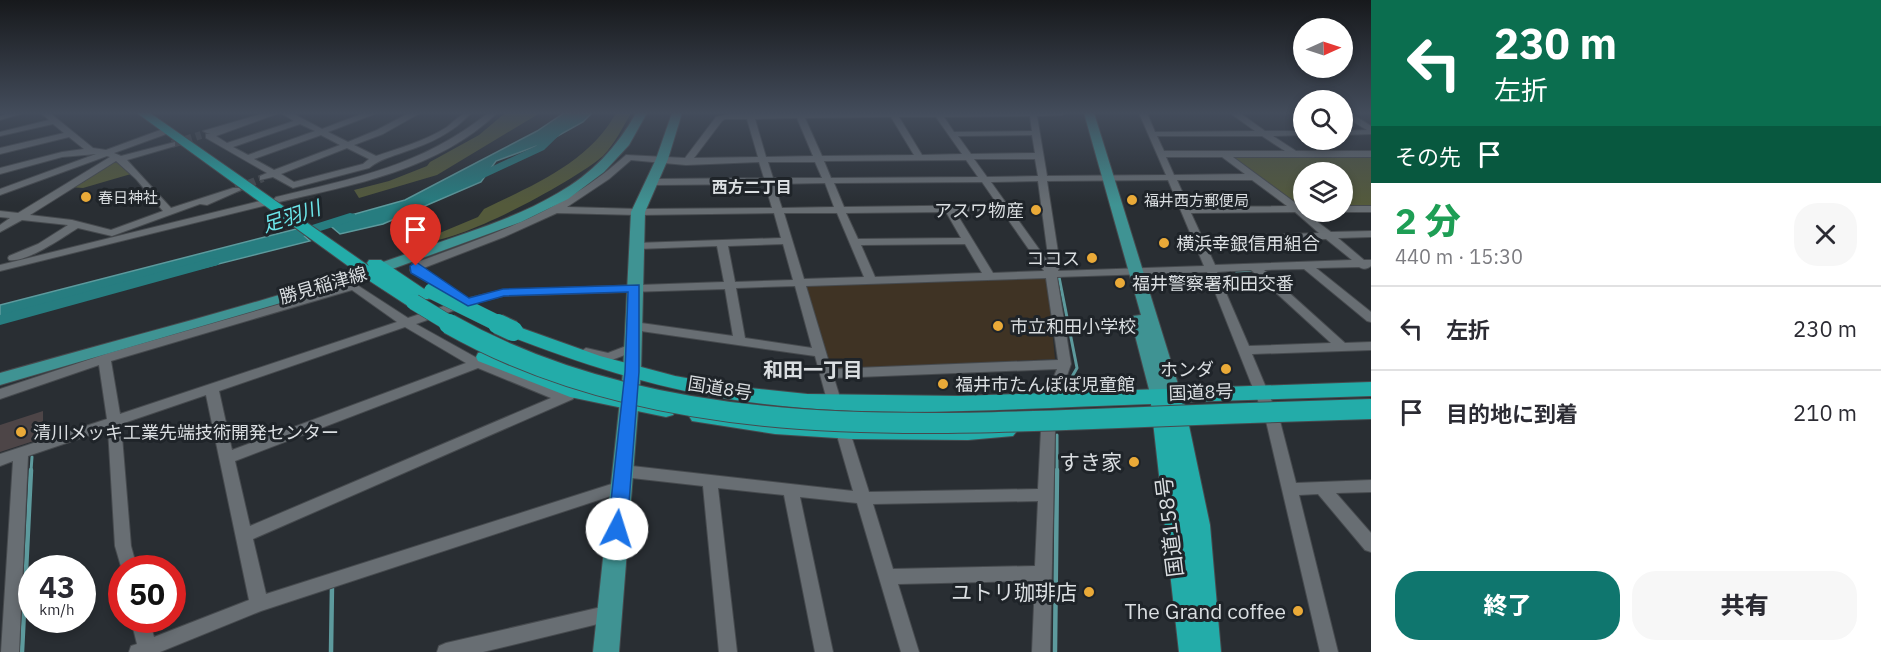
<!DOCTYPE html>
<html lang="ja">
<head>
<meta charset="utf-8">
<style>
	:root { --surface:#fff; --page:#f7f7f7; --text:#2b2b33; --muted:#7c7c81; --line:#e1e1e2; --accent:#0f766e }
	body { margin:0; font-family:"IBM Plex Sans","Noto Sans JP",sans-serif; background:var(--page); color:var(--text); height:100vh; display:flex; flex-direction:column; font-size:22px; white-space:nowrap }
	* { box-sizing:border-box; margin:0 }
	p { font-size:20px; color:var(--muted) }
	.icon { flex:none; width:33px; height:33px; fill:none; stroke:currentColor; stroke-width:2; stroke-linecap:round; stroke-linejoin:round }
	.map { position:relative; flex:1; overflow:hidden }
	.side { display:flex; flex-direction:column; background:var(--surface); width:510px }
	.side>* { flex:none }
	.banner { background:#0b6e4f; color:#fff; overflow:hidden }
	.needle { width:39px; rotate:87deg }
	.fabs { position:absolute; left:1293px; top:18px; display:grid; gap:12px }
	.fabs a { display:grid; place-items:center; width:60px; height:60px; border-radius:50%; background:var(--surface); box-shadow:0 3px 9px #0003; font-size:30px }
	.speed { position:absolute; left:18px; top:555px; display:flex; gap:12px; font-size:30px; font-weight:700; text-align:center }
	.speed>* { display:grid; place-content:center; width:78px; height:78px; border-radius:50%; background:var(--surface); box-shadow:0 3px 9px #0003; line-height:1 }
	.speed small { font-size:15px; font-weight:400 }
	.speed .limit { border:9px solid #d22; background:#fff; color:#111 }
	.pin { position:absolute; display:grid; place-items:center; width:51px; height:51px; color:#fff; margin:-62px -26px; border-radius:50% 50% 50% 0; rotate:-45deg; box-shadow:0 0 6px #0007 }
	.pin .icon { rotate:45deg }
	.me { position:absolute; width:66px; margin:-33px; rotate:5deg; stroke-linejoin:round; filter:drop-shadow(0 0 4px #0008) }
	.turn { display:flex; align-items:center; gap:21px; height:126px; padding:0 24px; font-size:27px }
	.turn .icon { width:78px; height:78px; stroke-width:2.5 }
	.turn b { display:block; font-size:42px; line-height:51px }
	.then { display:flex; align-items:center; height:57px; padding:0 24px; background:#0003; gap:12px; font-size:22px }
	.round { display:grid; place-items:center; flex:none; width:63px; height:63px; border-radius:24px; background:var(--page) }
	.overview { display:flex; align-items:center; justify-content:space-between; height:102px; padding:0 24px }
	h1 { font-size:36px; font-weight:800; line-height:45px; color:#1e9e55 }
	.button { display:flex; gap:12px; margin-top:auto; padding:12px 24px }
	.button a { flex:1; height:69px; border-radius:24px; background:var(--accent); color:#fff; font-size:24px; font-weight:800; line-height:69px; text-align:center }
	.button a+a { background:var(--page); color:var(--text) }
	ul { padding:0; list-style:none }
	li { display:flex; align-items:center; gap:18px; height:84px; padding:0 24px; border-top:2px solid var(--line) }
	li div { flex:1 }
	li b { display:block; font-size:22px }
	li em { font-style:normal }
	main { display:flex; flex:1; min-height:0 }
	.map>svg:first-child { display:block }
</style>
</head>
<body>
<main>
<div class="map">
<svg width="1371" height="652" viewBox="0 0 1371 652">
	<rect width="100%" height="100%" fill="#292e33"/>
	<polygon fill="#3f3324" points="1047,277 1055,359 831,369 805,285"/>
	<g fill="#545a3b">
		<polygon points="505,113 540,113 437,175 359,198 354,190 389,181 427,166 430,162 479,135"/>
		<path d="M 616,113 L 631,113 C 623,127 614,145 603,156 C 574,181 454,247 418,242 L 478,217 L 484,209 C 531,186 589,163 616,113 Z"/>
		<polygon points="1230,155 1371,155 1371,207 1343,207 1342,172 1304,172 1303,207 1298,206"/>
		<polygon points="115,159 131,174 83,188 69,187"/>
	</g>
	<g fill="#277d80" stroke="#5d9a9d" stroke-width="1.5">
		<polygon points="564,113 592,113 583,122 545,143 496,161 481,182 383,224 340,234 326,222 405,200 537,131"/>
		<polygon points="296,229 310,241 0,319 0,305"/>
	</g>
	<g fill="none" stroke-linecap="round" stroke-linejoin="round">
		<g stroke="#5d9a9d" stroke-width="3">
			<polyline points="1236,271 1253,270"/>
			<polyline points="1061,276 1059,277 1077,368 1062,394"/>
			<polyline points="31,471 32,457"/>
			<polyline points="1057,471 1057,435"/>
		</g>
		<g stroke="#5d9a9d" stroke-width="4.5">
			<polyline points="1055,651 1057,470"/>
			<polyline points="22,652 31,470"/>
			<polyline points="331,652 332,585"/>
		</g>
		<g fill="#277d80" fill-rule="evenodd">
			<polygon points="570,113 582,113 544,150 473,183 469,184 463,180 536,146"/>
			<polygon points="350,213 355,214 355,220 295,239 288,235 290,232"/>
			<polygon points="213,258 218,259 220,262 218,265 0,325 0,315"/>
		</g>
	</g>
	<polygon fill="#4d4547" points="43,411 43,438 0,452 0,425"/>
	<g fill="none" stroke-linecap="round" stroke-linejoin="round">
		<g stroke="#44484d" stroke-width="8" stroke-dasharray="8 4.5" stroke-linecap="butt">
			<polyline points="172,144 201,135"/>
			<polyline points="236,189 263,178"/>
		</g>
		<defs>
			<g id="minor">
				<polygon points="9,113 24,113 0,120 0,116"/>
				<path d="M 41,113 L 50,113 L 93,148 L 106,150 L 163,129 L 169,129 L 169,133 L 114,153 L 121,156 L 175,142 L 175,146 L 127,160 L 171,208 L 233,188 L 239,188 L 241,190 L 207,205 L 200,204 L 112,236 L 78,228 C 63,237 27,263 9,260 L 8,258 L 9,256 L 38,244 L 68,225 L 22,220 L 0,232 L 0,225 L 10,218 L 0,217 L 0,211 L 18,213 L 110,157 L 107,156 L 0,195 L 0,189 L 96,154 L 62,157 L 0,174 L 0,168 L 62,152 L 84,149 L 69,137 L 0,154 L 0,148 L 64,133 L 53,124 L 0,136 L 0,132 L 49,120 ZM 116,161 L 136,179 L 163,211 L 111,230 L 72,220 L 30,215 Z"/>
				<path d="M 265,113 L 279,113 L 216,136 L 227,143 L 294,121 L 281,113 L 292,113 L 322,129 L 364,113 L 377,113 L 328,132 L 348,142 L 377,130 L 409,113 L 420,113 L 383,134 L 354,145 L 376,156 C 400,148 425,141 447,127 C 455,121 460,113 471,113 C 453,133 429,144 404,152 C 391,157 380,159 369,168 L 293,188 L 273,177 L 260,180 L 260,176 L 267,173 L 206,138 L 206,134 L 211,133 L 207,133 L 203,131 ZM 300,124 L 315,131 L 248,155 L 233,147 ZM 321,135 L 340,145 L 274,170 L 254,159 ZM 347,148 L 369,159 L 363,164 L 294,182 L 281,174 Z"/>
				<path d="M 488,113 L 497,113 C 439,169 354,185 279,202 L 274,199 L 276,197 C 355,178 422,166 488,113 Z"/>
				<path d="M 745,113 L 1066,113 L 1062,115 L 1037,116 L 1047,176 L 1166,175 L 1139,113 L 1147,113 L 1155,132 L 1255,131 L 1230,113 L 1240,113 L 1265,131 L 1304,131 L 1304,135 L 1273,136 L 1296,151 L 1371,151 L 1371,157 L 1233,157 L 1301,207 L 1304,212 L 1331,232 L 1371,231 L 1371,237 L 1338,238 L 1364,260 L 1371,260 L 1371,266 C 1367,269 1364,270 1359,267 L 1316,268 L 1371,312 L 1371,322 L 1367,321 L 1304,269 L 1264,270 L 1345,343 L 1371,342 L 1371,350 L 1252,354 L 1280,421 L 1296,483 L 1371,480 L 1371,492 L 1336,493 L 1371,533 L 1371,552 L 1365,550 L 1318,494 L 1299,495 L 1338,652 L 1320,652 L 1266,421 L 1207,272 L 1057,277 L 1071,364 L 1060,396 L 1062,400 L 1060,403 L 1050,403 L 1046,396 L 1057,369 L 834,378 L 842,404 L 840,407 L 830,407 L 828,404 L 815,356 L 634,330 L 628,326 L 634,322 L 733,336 L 725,289 L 503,296 L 472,304 L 416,324 L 477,358 L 564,393 L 573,393 L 575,396 L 573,399 L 253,539 L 266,594 L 621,481 L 626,483 L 629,487 L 626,491 L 261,611 L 160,652 L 129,652 L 131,646 L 137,644 L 131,620 L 149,620 L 154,637 L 249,600 L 206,395 L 121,424 L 131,546 L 137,568 L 122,570 L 115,546 L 108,429 L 28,456 L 19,652 L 1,652 L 13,461 L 0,466 L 0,454 L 107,419 L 99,365 L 0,399 L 0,389 L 109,353 L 354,283 L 408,318 L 459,301 L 411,272 L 410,270 L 412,264 C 493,234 560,214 626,155 L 685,158 L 716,117 L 724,115 ZM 1030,116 L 1032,131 L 954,132 L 944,117 ZM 891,117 L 914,155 L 822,156 L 805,118 ZM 899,117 L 936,117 L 962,154 L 922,155 ZM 797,118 L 813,156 L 766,157 L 755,119 ZM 725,119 L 747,119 L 758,157 L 694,158 L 722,121 ZM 1032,135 L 1035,153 L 971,154 L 958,136 ZM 1157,136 L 1262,136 L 1285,151 L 1164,151 ZM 1166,157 L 1222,157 L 1245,174 L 1174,175 ZM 974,159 L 1035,159 L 1038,176 L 987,177 ZM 631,160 L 686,165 L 759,162 L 764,178 L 652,179 L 647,182 L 652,185 L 765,184 L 772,208 L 638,209 L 567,207 L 609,179 ZM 966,160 L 978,177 L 831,178 L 824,161 ZM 768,162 L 815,162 L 822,178 L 773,178 ZM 1168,180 L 1204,266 L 1058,271 L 1060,265 L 1047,181 ZM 1177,180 L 1252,180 L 1287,206 L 1189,207 ZM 1038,181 L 1049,263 L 991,182 ZM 982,182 L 998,205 L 844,207 L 834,183 ZM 825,183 L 834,207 L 782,208 L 774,184 ZM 955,211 L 1002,211 L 1044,271 L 993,273 ZM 946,212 L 961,238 L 858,239 L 846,213 ZM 1295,212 L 1319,233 L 1202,237 L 1191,213 ZM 557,213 L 638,215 L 774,213 L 781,238 L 637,243 L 632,246 L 637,249 L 717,246 L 724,282 L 503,290 L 465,299 L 464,296 L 421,269 L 504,237 ZM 784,213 L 837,213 L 864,277 L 804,279 ZM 1326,239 L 1352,260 L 1215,265 L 1205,243 ZM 783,244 L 793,280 L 735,282 L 728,246 ZM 965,244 L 982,273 L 875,277 L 861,245 ZM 1251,270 L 1331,343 L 1249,346 L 1217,272 ZM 1046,278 L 1058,360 L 831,369 L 806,286 ZM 795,286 L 812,348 L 745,338 L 736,288 ZM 352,290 L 397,322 L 120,414 L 111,361 ZM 405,327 L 466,363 L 232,450 L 219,391 ZM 478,368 L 551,398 L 250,526 L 235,461 Z"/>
				<polygon points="1342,113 1350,113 1371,126 1371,134 1342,135 1342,131 1367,130 1342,115"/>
				<polygon points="268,199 273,202 271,204 0,271 0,265"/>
				<polygon points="1342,206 1371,206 1371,212 1340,212 1342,212"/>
				<polygon points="634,343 640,347 638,350 609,361 582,355 580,352 586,348 608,353"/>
				<path d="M 1048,425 L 1053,426 L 1055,430 L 1050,652 L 1032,652 L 1035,581 L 898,584 L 919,652 L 901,652 L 857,503 L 800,497 L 833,652 L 815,652 L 784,495 L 718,488 L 737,652 L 719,652 L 703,486 L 623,477 L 618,475 L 616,471 L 618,467 L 623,465 L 853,491 L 836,432 L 838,428 L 843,427 L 848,428 L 850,432 L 869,492 L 1038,489 L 1041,430 L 1043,426 ZM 1038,501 L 1035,566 L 893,569 L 873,504 Z"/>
				<polygon points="610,605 616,607 619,613 616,619 610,621 483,652 437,652 439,646 446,643"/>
			</g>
			<g id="major">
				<path d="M 636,113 L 647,113 L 629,145 L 604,172 L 568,199 L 521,222 L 373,276 L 0,385 L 0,373 C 141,333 285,298 423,248 C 468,232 516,218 558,193 C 592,174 617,147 636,113 Z"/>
				<polygon points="672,113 682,113 668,159 645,212 641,372 619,652 593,652 623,372 631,212 656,159"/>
				<polygon points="1084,113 1094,113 1182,397 1180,402 1153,402 1151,397 1131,320 1133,316 1141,315"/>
			</g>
			<g id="highway">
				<polygon points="137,113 150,113 369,266 367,263 369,260 381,260 433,295 430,299 421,299 423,302 420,306 408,306 362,276"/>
				<path d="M 513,325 L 600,356 L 675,376 L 731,386 L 807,394 L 959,396 L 1371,382 L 1371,396 L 1184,402 L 1210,525 L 1221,652 L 1179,652 L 1151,404 C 1011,408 868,422 729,399 C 652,387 579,363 507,335 L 504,331 Z"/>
				<polygon points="485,351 581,386 666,403 673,405 676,410 673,415 666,417 570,397 478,361 476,357 478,353"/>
				<path d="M 699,409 C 801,424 903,427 1006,423 L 1013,426 L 1017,431 L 1013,436 L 968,440 L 852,439 L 775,434 L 692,421 L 689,416 L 692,411 Z"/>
			</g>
		</defs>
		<use href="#minor" stroke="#464a4e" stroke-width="2"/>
		<use href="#major" stroke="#464a4e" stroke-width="2"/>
		<use href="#highway" stroke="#464a4e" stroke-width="2"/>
		<use href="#minor" fill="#686e73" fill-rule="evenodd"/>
		<use href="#major" fill="#3f9393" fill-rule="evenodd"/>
		<use href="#highway" fill="#23aca9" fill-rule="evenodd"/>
		<defs>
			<g id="highway-bridge-far1">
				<polyline points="432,291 501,325"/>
				<polyline points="414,302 452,325"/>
			</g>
			<g id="highway-bridge">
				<path d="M 449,324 C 643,434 878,427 1093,419 C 1186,415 1278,412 1371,409"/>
				<polyline points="498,324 513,331"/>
			</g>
		</defs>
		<use href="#highway-bridge-far1" stroke="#464a4e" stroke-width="17" stroke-linecap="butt"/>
		<use href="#highway-bridge" stroke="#464a4e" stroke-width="22" stroke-linecap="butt"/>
		<use href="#highway-bridge-far1" stroke="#23aca9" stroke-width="16"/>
		<use href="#highway-bridge" stroke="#23aca9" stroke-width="20"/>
	</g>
	<linearGradient id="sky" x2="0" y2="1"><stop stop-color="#17191c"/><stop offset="0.55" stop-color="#434c5b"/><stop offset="1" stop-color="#434c5b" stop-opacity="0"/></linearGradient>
	<rect width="1371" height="205" fill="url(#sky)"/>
	<polygon fill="#1a73e8" stroke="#114b97" stroke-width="1.5" points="416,262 469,298 503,289 639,285 639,372 627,529 624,535 617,537 611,535 608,529 625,372 628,292 504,296 468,306 411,273 410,266"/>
	<g fill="#eaaa38" stroke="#1f2429" stroke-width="2">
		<circle cx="86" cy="197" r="6"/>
		<circle cx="1132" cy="200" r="6"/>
		<circle cx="1036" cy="210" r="6"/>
		<circle cx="1164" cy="243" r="6"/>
		<circle cx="1092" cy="258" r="6"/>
		<circle cx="1120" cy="283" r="6"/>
		<circle cx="998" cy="326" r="6"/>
		<circle cx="1226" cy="369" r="6"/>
		<circle cx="943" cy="384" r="6"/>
		<circle cx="21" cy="432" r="6"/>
		<circle cx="1134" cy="462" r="6"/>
		<circle cx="1089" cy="592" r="6"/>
		<circle cx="1298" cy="611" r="6"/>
	</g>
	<g text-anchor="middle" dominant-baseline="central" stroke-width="6" stroke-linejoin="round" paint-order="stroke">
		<g font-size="15" fill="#dadee1" stroke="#1f2429" text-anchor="start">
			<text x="98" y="197">春日神社</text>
			<text x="1144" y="200">福井西方郵便局</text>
		</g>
		<g font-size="16" font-weight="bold" fill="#dadee1" stroke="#1f2429">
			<text x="752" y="187">西方二丁目</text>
		</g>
		<g font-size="18" fill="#dadee1" stroke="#1f2429" text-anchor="start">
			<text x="1024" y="210" text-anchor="end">アスワ物産</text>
			<text x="1176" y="243">横浜幸銀信用組合</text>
			<text x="1080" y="258" text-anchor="end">ココス</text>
			<text x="1132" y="283">福井警察署和田交番</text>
			<text x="1010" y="326">市立和田小学校</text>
			<text x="1214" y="369" text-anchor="end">ホンダ</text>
			<text x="955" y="384">福井市たんぽぽ児童館</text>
			<text x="33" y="432">清川メッキ工業先端技術開発センター</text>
		</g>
		<g font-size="18" fill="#dadee1" stroke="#1f2429">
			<text transform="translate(323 285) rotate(-16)">勝見稲津線</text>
			<text transform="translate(720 388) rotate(9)">国道8号</text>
			<text transform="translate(1201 392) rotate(-2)">国道8号</text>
		</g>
		<g font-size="20" font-style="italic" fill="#6ce6ea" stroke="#1f2429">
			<text transform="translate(291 216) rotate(-18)">足羽川</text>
		</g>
		<g font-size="20" font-weight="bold" fill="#dadee1" stroke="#1f2429">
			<text x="813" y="369">和田一丁目</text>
		</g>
		<g font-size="21" fill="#dadee1" stroke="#1f2429" text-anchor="end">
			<text x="1122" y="462">すき家</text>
			<text x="1077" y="592">ユトリ珈琲店</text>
			<text x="1286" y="611">The Grand coffee</text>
		</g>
		<g font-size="21" fill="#dadee1" stroke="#1f2429">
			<text transform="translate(1169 527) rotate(-97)">国道158号</text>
		</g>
	</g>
</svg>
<div class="fabs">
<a><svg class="needle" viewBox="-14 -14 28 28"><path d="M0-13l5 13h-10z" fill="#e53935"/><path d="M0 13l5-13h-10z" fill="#7c7c81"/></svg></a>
<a><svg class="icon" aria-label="search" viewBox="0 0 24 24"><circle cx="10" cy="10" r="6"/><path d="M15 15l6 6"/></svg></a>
<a><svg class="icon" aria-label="layers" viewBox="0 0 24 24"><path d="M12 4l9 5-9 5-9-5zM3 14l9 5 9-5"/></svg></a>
</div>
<div class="speed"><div>43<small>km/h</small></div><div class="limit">50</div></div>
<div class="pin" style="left:416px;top:266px;background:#d93025"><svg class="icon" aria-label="arrive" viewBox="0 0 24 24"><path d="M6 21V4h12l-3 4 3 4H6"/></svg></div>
<svg class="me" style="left:617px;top:529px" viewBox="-20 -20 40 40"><circle r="19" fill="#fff"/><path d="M0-13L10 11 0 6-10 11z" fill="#1a73e8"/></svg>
</div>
<section class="side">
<div class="banner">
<div class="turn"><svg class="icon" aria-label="left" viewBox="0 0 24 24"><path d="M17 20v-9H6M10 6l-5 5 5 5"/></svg><div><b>230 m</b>左折</div></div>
<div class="then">その先<svg class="icon" aria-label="arrive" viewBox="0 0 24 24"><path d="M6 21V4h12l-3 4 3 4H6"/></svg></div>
</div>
<div class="overview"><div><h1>2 分</h1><p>440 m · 15:30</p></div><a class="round"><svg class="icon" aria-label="close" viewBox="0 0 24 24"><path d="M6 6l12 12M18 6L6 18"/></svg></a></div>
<ul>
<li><svg class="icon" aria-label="left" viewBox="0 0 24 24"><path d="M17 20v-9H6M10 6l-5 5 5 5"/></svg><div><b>左折</b></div><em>230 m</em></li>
<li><svg class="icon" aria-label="arrive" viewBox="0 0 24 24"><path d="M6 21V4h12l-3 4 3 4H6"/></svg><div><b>目的地に到着</b></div><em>210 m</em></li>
</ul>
<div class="button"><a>終了</a><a>共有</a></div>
</section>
</main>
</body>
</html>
